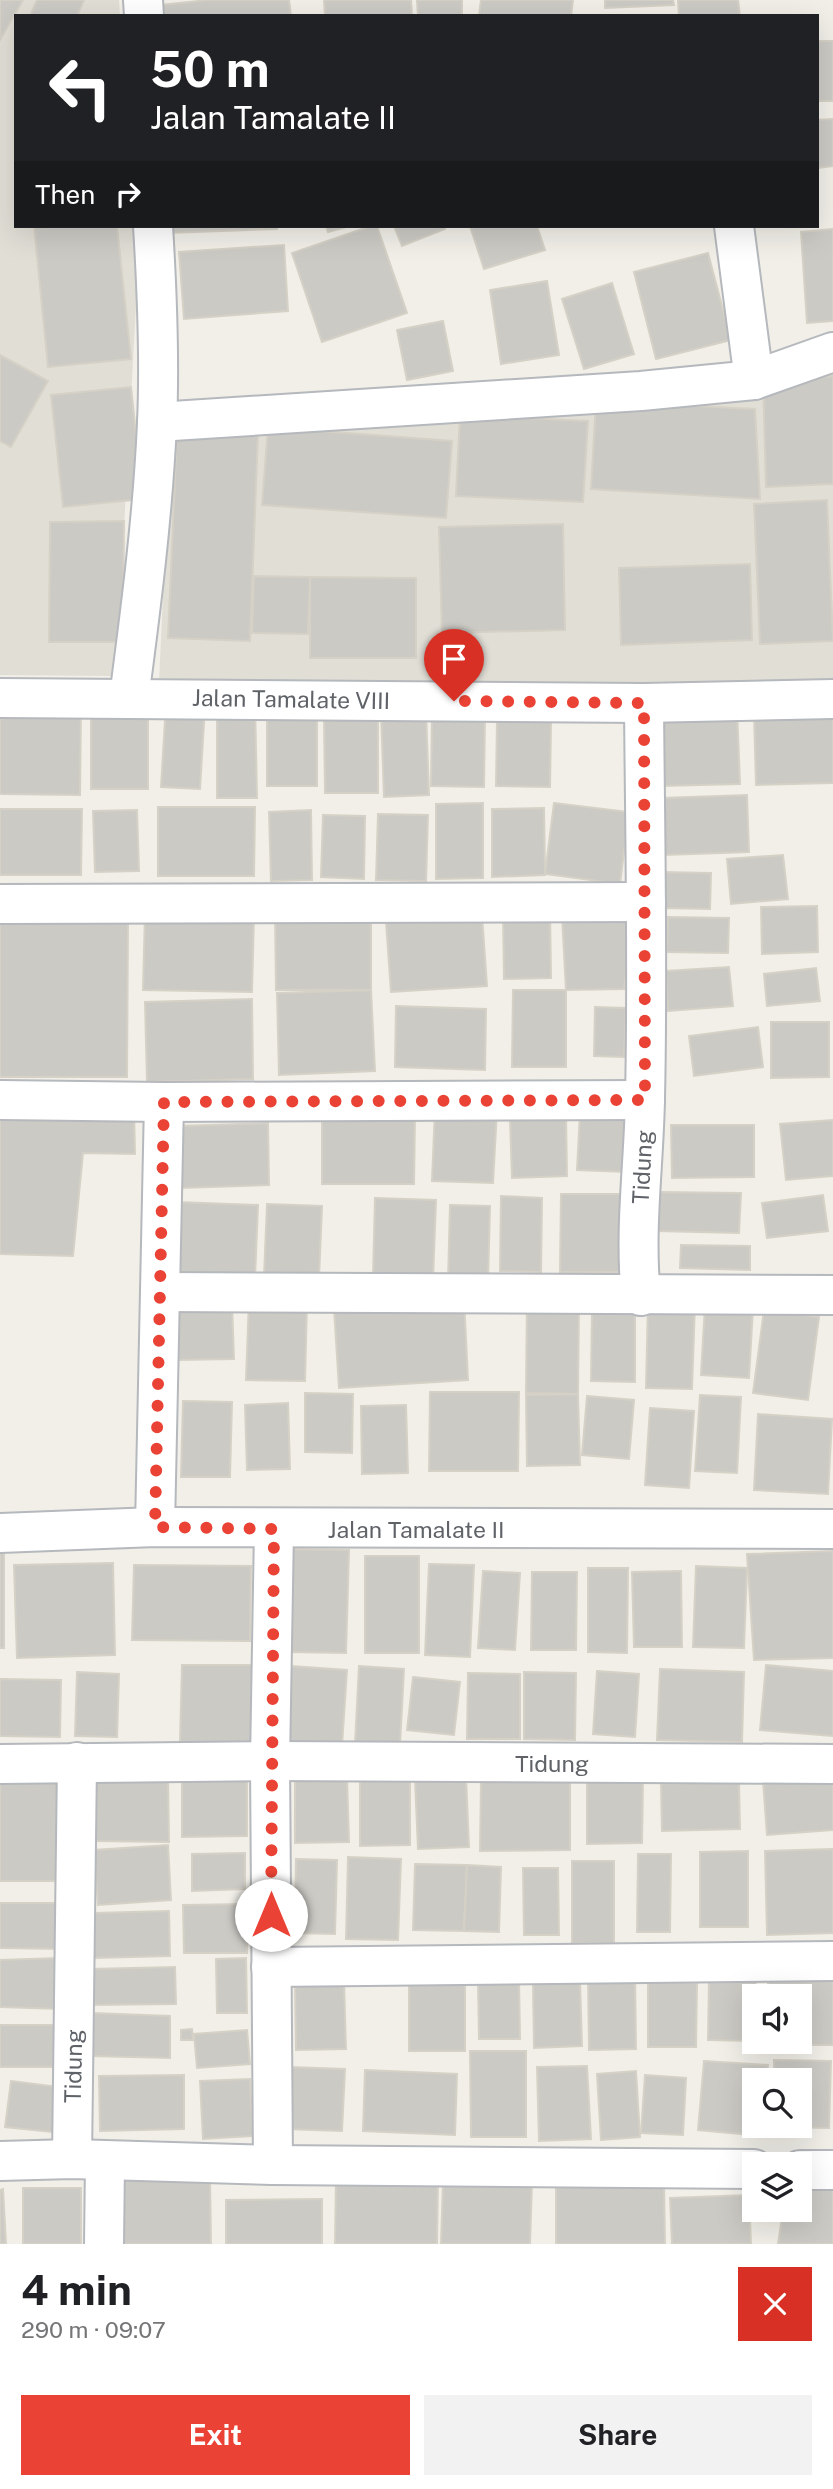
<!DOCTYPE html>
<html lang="en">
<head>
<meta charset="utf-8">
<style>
	:root { --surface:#fff; --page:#f2f2f2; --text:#202124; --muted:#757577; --accent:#ea4335 }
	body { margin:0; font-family:"Public Sans",sans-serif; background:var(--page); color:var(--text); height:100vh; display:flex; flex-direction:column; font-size:26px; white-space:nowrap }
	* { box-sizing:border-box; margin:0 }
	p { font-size:23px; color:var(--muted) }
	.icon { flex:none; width:38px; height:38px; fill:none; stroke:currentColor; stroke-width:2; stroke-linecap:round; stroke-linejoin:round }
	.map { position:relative; height:2244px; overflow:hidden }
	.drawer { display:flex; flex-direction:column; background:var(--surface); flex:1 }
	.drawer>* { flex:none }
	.guide { position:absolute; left:14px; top:14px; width:805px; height:214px; border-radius:0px; box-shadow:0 7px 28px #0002; background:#202124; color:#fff; overflow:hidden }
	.tools { position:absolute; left:742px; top:1984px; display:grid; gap:14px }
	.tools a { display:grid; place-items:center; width:70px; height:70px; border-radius:0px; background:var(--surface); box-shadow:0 7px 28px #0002; font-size:35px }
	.pin { position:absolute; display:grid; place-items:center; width:60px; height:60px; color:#fff; margin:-72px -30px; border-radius:50% 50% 50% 0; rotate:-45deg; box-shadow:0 0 7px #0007 }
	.pin .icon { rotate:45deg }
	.me { position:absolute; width:77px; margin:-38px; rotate:0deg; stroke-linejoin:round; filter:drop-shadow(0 0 5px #0008) }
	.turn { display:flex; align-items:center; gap:24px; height:147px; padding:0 21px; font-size:32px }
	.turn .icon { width:91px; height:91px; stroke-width:2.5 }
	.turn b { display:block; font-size:49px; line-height:60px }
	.then { display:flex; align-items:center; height:66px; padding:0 21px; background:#0003; gap:14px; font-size:26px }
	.round { display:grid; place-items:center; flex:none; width:74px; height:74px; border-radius:0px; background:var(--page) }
	.overview { display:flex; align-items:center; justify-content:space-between; height:119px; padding:0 21px }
	h1 { font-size:42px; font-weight:700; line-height:52px }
	.primary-button { display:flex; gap:14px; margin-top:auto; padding:14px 21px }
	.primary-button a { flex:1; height:80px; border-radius:0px; background:var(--accent); color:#fff; font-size:28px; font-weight:700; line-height:80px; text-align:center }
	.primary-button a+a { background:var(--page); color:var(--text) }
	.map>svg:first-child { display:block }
</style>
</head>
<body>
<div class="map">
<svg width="833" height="2244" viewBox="0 0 833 2244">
	<rect width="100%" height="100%" fill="#f1efe8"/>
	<g fill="#e1ded6">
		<polygon points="0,0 119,0 120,16 16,16 16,226 135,226 138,268 116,676 0,675"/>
		<polygon points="833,372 833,684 159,682 171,425"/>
	</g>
	<g fill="#cccac5" stroke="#d6d1c6" stroke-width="2">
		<polygon points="0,0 23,0 0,40"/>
		<polygon points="37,0 84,0 77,16 30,16"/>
		<polygon points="208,0 289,0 291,16 162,16 161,5"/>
		<polygon points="324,0 411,0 412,16 325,16"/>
		<polygon points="417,0 462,0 462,16 418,16"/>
		<polygon points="481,0 573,0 571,16 479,16"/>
		<polygon points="605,0 673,0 674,5 605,8"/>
		<polygon points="678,0 738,0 740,16 679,16"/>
		<rect x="817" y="41" width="16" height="60"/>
		<polygon points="833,119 833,166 817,168 817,120"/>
		<polygon points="34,226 117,226 131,359 48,367"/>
		<polygon points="168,226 277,226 277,229 168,233"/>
		<polygon points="326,226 350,226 328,232"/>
		<polygon points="371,226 377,226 407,313 322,342 292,253"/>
		<polygon points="394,226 444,226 445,229 402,246"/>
		<polygon points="470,226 537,226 545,250 484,269"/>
		<polygon points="833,229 833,321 807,323 801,232"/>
		<polygon points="284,245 288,311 184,319 179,252"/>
		<polygon points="708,253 731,340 656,359 634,272"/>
		<polygon points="547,281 559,355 501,364 490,290"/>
		<polygon points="612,283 634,354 584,369 562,299"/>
		<polygon points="443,321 453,371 407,380 397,330"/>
		<polygon points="0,355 48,381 11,447 0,441"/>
		<polygon points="833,376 833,484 766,487 763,379"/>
		<polygon points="131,387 143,499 63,507 51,395"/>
		<polygon points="596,401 755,409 760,499 591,489"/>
		<polygon points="460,415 588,421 583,502 456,496"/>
		<polygon points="268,427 452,441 446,518 262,505"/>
		<polygon points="177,431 258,434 250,641 168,638"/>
		<polygon points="827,500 833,641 760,644 754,504"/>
		<polygon points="124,521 123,642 49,642 50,522"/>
		<polygon points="563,524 565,630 442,633 439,527"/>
		<polygon points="750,564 752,640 621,645 619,568"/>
		<polygon points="254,576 310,577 308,634 252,633"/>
		<polygon points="310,577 416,578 416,658 310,658"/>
		<polygon points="217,701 255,701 257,798 217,798"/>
		<polygon points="166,704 205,706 200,789 161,787"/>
		<polygon points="81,706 80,795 0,794 0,707"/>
		<rect x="91" y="706" width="57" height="83"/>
		<polygon points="317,708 317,786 267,786 267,709"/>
		<polygon points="737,708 740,784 661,786 659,710"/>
		<polygon points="426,710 429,795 384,797 381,712"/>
		<polygon points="833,712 833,783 756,785 754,714"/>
		<polygon points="432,714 485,715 484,787 431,786"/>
		<polygon points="324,717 378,717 378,793 325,793"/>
		<polygon points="497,721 551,722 550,787 496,786"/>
		<polygon points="747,795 749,852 664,855 662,798"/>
		<polygon points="483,803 483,878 436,879 436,804"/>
		<polygon points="554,803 629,812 620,884 545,874"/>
		<polygon points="158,807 255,807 254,876 158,876"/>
		<polygon points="544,808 545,875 492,877 492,809"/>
		<polygon points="0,809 82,809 81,875 0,875"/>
		<polygon points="137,810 139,871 95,872 93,811"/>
		<polygon points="311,810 312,880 271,881 269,812"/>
		<polygon points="378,814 428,815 426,881 376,880"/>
		<polygon points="323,815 365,816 364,879 321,877"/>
		<polygon points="783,855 788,899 731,904 727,859"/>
		<polygon points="662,872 711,873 710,909 661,908"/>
		<polygon points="817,906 818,952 762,954 761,907"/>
		<polygon points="371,908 371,990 276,990 275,910"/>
		<polygon points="550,911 551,978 504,979 503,912"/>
		<polygon points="145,913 254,916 252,992 143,990"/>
		<polygon points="634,913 624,989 566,990 562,916"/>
		<polygon points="482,915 487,986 391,992 386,922"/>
		<polygon points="668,917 729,918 728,953 667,952"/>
		<polygon points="0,921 128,921 127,1077 0,1077"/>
		<polygon points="729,967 733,1006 668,1011 666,971"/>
		<polygon points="816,968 820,1001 767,1006 764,974"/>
		<polygon points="371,990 375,1071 279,1075 277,993"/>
		<polygon points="513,990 566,990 566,1067 512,1067"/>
		<polygon points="252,999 253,1079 147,1082 145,1002"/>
		<polygon points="396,1006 486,1009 485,1070 395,1067"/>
		<polygon points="595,1007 626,1008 624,1057 594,1056"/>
		<polygon points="771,1022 829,1022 829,1077 771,1078"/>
		<polygon points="758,1027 763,1067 694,1076 689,1036"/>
		<polygon points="0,1102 134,1109 135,1154 83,1153 73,1256 0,1254"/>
		<polygon points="435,1108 497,1110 493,1183 432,1181"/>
		<polygon points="580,1114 630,1116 627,1172 577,1170"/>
		<polygon points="415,1115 414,1184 322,1184 322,1116"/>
		<polygon points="566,1117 567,1176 512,1178 510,1119"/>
		<polygon points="833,1120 833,1176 786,1180 780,1124"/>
		<polygon points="268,1123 269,1185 180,1188 178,1126"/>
		<polygon points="671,1125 754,1125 754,1177 672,1178"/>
		<polygon points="658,1192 741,1193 739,1233 657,1231"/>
		<polygon points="561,1194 628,1194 627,1272 560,1272"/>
		<polygon points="823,1195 828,1231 767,1238 762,1203"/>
		<polygon points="501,1196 542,1198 541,1272 500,1271"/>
		<polygon points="375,1198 436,1200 433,1279 373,1277"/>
		<polygon points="177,1202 258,1205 255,1278 174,1275"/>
		<polygon points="267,1204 322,1206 319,1278 264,1276"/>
		<polygon points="450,1205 490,1206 488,1281 448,1281"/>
		<polygon points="681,1245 750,1246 750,1270 680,1268"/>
		<polygon points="527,1298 579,1298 578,1394 526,1393"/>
		<polygon points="464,1299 468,1380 339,1388 334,1308"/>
		<polygon points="249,1300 307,1302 305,1381 246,1380"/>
		<polygon points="648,1302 695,1303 692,1389 646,1388"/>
		<polygon points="232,1304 234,1359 177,1360 175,1306"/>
		<polygon points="705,1305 753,1308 749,1378 701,1375"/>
		<polygon points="592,1310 635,1310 635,1382 591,1381"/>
		<polygon points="764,1310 819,1317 808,1400 753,1393"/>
		<polygon points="430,1392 519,1392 518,1471 429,1471"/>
		<polygon points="305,1393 353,1394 352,1453 305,1452"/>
		<polygon points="578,1394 580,1465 527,1466 526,1395"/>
		<polygon points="700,1395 741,1397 737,1473 695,1471"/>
		<polygon points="587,1396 634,1400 629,1459 582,1455"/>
		<polygon points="183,1401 232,1402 230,1477 181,1477"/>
		<polygon points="288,1403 290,1469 247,1470 245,1405"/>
		<polygon points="406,1405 408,1473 362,1474 361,1406"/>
		<polygon points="650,1408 694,1411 689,1488 645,1485"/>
		<polygon points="758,1414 832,1419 828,1494 754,1490"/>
		<polygon points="292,1549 349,1550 346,1653 288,1652"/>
		<polygon points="833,1551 833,1658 754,1660 747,1554"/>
		<rect x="0" y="1553" width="4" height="95"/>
		<rect x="365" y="1556" width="54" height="97"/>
		<polygon points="113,1563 115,1655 17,1658 14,1565"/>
		<polygon points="429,1564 474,1565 470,1657 425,1655"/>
		<polygon points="134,1565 251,1566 250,1641 132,1640"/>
		<polygon points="696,1566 747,1568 744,1648 693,1647"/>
		<polygon points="588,1568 628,1568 627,1653 588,1652"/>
		<polygon points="483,1571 520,1573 515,1650 478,1648"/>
		<polygon points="681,1571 682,1647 634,1647 632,1572"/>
		<polygon points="532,1572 577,1572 576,1650 531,1650"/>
		<polygon points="182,1665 253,1665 251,1743 180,1742"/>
		<polygon points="766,1665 833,1671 833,1736 760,1730"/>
		<polygon points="291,1666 347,1670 342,1746 286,1742"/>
		<polygon points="359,1666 404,1669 400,1745 355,1744"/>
		<polygon points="660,1669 744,1672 742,1742 657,1740"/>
		<polygon points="597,1671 639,1674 635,1737 593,1734"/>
		<polygon points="77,1672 119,1674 117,1737 75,1736"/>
		<polygon points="524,1672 576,1673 575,1740 524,1739"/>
		<polygon points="468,1673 520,1674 520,1739 467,1739"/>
		<polygon points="413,1677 460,1682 454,1735 407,1730"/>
		<polygon points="0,1679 61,1680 60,1737 0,1736"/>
		<polygon points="360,1771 410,1771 410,1845 360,1846"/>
		<polygon points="833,1776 833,1830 767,1835 763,1781"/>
		<polygon points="347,1777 349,1842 295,1843 295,1778"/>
		<polygon points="466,1777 469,1847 418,1849 415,1780"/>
		<polygon points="168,1779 169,1842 94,1841 92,1781"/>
		<polygon points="643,1779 642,1843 587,1844 587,1780"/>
		<polygon points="182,1780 247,1780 247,1836 182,1837"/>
		<polygon points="481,1782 570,1782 570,1850 480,1851"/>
		<polygon points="739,1782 740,1829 662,1831 661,1784"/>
		<rect x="0" y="1783" width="63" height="98"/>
		<polygon points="168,1845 171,1900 98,1905 94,1850"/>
		<polygon points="833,1849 833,1933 767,1935 765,1851"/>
		<polygon points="748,1851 748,1927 700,1927 700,1852"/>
		<polygon points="245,1853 245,1889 192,1891 192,1854"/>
		<polygon points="638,1854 671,1854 670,1932 637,1932"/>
		<polygon points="348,1857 401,1859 398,1940 346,1939"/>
		<polygon points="296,1859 337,1860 335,1934 295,1933"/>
		<rect x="572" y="1861" width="42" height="82"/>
		<polygon points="415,1864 467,1865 464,1931 413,1930"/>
		<polygon points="467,1865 501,1867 499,1932 464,1931"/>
		<polygon points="523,1868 558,1868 559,1935 524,1935"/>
		<polygon points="0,1903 61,1903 60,1949 0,1948"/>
		<polygon points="247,1904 247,1953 184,1953 183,1905"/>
		<polygon points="169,1911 170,1956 94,1958 94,1913"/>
		<polygon points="58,1958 61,2009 0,2007 0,1960"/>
		<polygon points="246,1958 247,2013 217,2013 216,1959"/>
		<polygon points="175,1967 176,2004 89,2005 90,1969"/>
		<rect x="409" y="1971" width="56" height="80"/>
		<polygon points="768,1973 833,1974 833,2045 767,2045 767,2042 800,2042 800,1997 768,1997"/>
		<polygon points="588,1974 635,1974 636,2049 589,2050"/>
		<polygon points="709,1977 756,1979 754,2041 708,2040"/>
		<polygon points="519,1980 520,2039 479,2039 478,1981"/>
		<polygon points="344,1982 346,2049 296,2050 295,1984"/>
		<polygon points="580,1982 582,2046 534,2048 533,1983"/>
		<polygon points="648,1983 697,1983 696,2047 648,2047"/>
		<polygon points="92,2013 170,2016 170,2058 90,2056"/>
		<rect x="0" y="2025" width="58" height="42"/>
		<polygon points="192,2029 193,2040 181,2040 181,2030"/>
		<polygon points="247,2030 250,2064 197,2068 194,2034"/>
		<polygon points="470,2051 526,2051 526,2137 471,2137"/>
		<polygon points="774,2060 831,2061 829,2128 772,2127 800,2126 800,2081 774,2081"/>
		<polygon points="704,2061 768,2065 766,2081 754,2081 754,2126 763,2126 762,2136 698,2130"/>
		<polygon points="587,2066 591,2139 539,2141 537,2067"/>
		<polygon points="290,2067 345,2069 342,2131 286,2129"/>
		<polygon points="365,2070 457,2074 455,2135 363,2131"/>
		<polygon points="636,2071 640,2137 601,2140 597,2074"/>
		<polygon points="184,2075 184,2129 100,2131 99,2076"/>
		<polygon points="645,2075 686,2078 683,2135 641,2133"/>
		<polygon points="250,2079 253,2136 203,2139 200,2081"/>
		<polygon points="11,2081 67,2088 62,2133 5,2127"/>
		<polygon points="336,2179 438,2181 437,2244 335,2244"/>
		<polygon points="123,2180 210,2180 211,2244 123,2244"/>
		<polygon points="443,2181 532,2182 530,2244 441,2244"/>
		<polygon points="800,2183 833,2187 833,2244 778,2244 783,2210 800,2210"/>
		<polygon points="664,2184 665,2244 556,2244 556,2185"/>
		<rect x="23" y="2188" width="58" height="56"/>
		<polygon points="3,2189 6,2244 0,2244 0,2190"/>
		<polygon points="749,2195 751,2244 672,2244 670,2198"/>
		<polygon points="322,2199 322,2244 226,2244 226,2200"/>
	</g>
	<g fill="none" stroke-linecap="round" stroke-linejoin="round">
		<defs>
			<g id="minor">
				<polyline points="143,0 144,16"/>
				<polyline points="734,226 754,380"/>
				<polyline points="157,422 641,391 754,380 833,352"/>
				<polyline points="0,698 644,703 833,699"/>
				<path d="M 129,698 C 141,607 153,514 157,423 C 160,357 157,291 153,226"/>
				<polyline points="0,904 646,902"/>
				<polyline points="0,1100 164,1102 645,1100"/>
				<polyline points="160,1292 833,1295"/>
				<path d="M 641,1296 C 634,1230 644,1164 645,1098 C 648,966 645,834 644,703"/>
				<polyline points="155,1527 164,1102"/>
				<polyline points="0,1533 155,1527 833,1529"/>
				<polyline points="0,1764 270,1761 833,1764"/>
				<polyline points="271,1967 833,1961"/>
				<polyline points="72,2159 77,1762"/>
				<polyline points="0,2161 72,2159 273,2165 754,2169"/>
				<polyline points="273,2165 270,1761 274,1529"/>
				<polyline points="800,2170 833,2170"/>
				<polyline points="104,2244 105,2162"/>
			</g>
		</defs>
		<use href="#minor" stroke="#b5b8bc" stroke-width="42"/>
		<use href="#minor" stroke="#fff" stroke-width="38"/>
	</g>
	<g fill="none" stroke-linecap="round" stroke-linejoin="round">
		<polyline stroke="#ea4335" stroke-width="12" stroke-dasharray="0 21.6" points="271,1915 274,1529 155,1527 164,1102 645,1100 644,703 454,701"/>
	</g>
	<g text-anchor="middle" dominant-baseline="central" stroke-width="5" stroke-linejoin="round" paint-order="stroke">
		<g font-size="23" fill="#5f6368" stroke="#fff">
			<text transform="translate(291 699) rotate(1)">Jalan Tamalate VIII</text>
			<text transform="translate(642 1167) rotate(-87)">Tidung</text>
			<text x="416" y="1529">Jalan Tamalate II</text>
			<text x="552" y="1763">Tidung</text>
			<text transform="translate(73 2066) rotate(-89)">Tidung</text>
		</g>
	</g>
</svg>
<div class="tools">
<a><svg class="icon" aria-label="sound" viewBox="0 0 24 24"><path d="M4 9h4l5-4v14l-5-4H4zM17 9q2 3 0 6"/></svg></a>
<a><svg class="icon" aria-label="search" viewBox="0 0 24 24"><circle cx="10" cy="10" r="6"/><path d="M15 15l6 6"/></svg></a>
<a><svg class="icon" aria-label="layers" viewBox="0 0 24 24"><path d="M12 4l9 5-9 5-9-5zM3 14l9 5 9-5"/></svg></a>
</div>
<div class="pin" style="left:454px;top:701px;background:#d93025"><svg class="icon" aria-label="arrive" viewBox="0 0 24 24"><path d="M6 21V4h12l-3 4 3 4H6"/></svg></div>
<svg class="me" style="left:271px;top:1915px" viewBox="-20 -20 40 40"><circle r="19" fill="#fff"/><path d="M0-13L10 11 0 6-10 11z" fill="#ea4335"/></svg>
<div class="guide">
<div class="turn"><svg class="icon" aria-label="left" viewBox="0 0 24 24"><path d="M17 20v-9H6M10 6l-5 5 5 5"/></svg><div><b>50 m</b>Jalan Tamalate II</div></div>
<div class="then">Then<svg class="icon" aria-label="right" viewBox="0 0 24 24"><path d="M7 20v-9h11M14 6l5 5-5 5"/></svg></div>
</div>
</div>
<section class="drawer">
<div class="overview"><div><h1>4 min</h1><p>290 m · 09:07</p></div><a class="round" style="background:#d93025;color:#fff"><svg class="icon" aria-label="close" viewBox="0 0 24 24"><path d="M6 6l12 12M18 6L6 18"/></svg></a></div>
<div class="primary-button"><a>Exit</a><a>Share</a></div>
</section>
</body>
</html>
